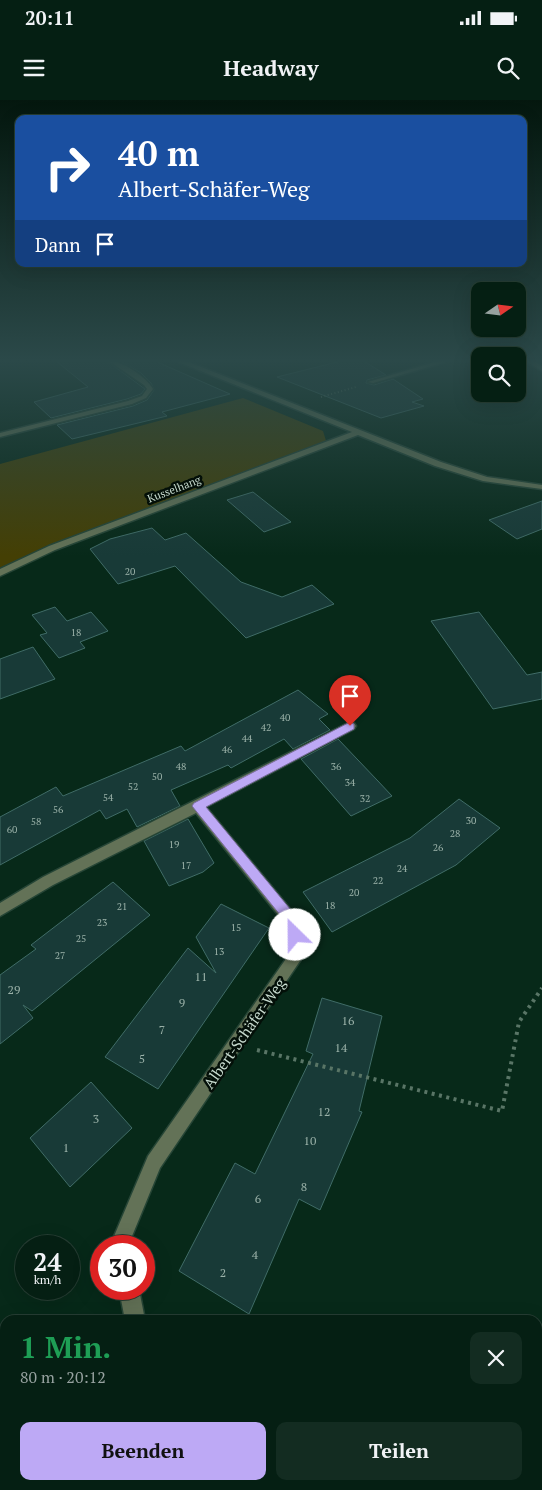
<!DOCTYPE html>
<html lang="de">
<head>
<meta charset="utf-8">
<style>
	:root { --surface:#051f13; --page:#132c21; --text:#f1f3f6; --muted:#97a2a0; --line:#263d33; --accent:#bda9f5 }
	body { margin:0; font-family:"PT Serif",serif; background:var(--page); color:var(--text); height:100vh; display:flex; flex-direction:column; font-size:19px; white-space:nowrap }
	* { box-sizing:border-box; margin:0 }
	p { font-size:16px; color:var(--muted) }
	.icon { flex:none; width:28px; height:28px; fill:none; stroke:currentColor; stroke-width:2; stroke-linecap:round; stroke-linejoin:round }
	.map { position:relative; flex:1; overflow:hidden }
	.drawer { position:absolute; left:0px; top:1215px; width:542px; height:175px; display:flex; flex-direction:column; background:var(--surface); border-radius:15px 15px 0 0; box-shadow:0 5px 20px #0002,0 0 0 1px var(--line) }
	.drawer>* { flex:none }
	.banner { position:absolute; left:15px; top:15px; width:512px; height:152px; border-radius:10px; box-shadow:0 5px 20px #0002,0 0 0 1px var(--line); background:#1a4fa0; color:#fff; overflow:hidden }
	.needle { width:32px; rotate:76deg }
	.buttons { position:absolute; left:471px; top:182px; display:grid; gap:10px }
	.buttons a { display:grid; place-items:center; width:55px; height:55px; border-radius:10px; background:var(--surface); box-shadow:0 5px 20px #0002,0 0 0 1px var(--line); font-size:25px }
	.speed { position:absolute; left:15px; top:1135px; display:flex; gap:10px; font-size:25px; font-weight:700; text-align:center }
	.speed>* { display:grid; place-content:center; width:65px; height:65px; border-radius:50%; background:var(--surface); box-shadow:0 5px 20px #0002,0 0 0 1px var(--line); line-height:1 }
	.speed small { font-size:12px; font-weight:400 }
	.speed .limit { border:8px solid #d22; background:#fff; color:#111 }
	.pin { position:absolute; display:grid; place-items:center; width:42px; height:42px; color:#fff; margin:-51px -21px; border-radius:50% 50% 50% 0; rotate:-45deg; box-shadow:0 0 5px #0007 }
	.pin .icon { rotate:45deg }
	.me { position:absolute; width:55px; margin:-28px; rotate:337deg; stroke-linejoin:round; filter:drop-shadow(0 0 4px #0008) }
	.turn { display:flex; align-items:center; gap:18px; height:105px; padding:0 20px; font-size:22px }
	.turn .icon { width:65px; height:65px; stroke-width:2.5 }
	.turn b { display:block; font-size:35px; line-height:42px }
	.then { display:flex; align-items:center; height:48px; padding:0 20px; background:#0003; gap:10px; font-size:19px }
	.round { display:grid; place-items:center; flex:none; width:52px; height:52px; border-radius:10px; background:var(--page) }
	.summary { display:flex; align-items:center; justify-content:space-between; height:85px; padding:0 20px }
	h1 { font-size:30px; font-weight:600; line-height:38px; color:#1e9e55 }
	.cta { display:flex; gap:10px; margin-top:auto; padding:10px 20px }
	.cta a { flex:1; height:58px; border-radius:10px; background:var(--accent); color:#111; font-size:20px; font-weight:600; line-height:58px; text-align:center }
	.cta a+a { background:var(--page); color:var(--text) }
	.status { display:flex; justify-content:space-between; align-items:center; height:35px; padding:0 25px; background:var(--surface); direction:ltr }
	.status svg { height:14px; fill:currentColor }
	header { display:flex; justify-content:space-between; align-items:center; height:65px; padding:0 20px; background:var(--surface); font-size:22px; font-weight:600 }
	.map>svg:first-child { display:block }
</style>
</head>
<body>
<div class="status"><b>20:11</b><svg viewBox="0 0 49 12"><path d="M0 12V9h3v3zM5 12V6h3v6zM10 12V3h3v9zM15 12V0h3v12zM26 1h20v11H26zM47 4h2v5h-2z"/></svg></div>
<header><svg class="icon" aria-label="menu" viewBox="0 0 24 24"><path d="M4 6h16M4 12h16M4 18h16"/></svg>Headway<svg class="icon" aria-label="search" viewBox="0 0 24 24"><circle cx="10" cy="10" r="6"/><path d="M15 15l6 6"/></svg></header>
<div class="map">
<svg width="542" height="1390" viewBox="0 0 542 1390">
	<rect width="100%" height="100%" fill="#072919"/>
	<polygon fill="#443f04" points="243,298 323,331 327,344 104,428 0,473 0,364"/>
	<g fill="#183a37" stroke="#406c67">
		<polygon points="56,261 107,261 145,289 141,294 127,299 51,318 34,302 88,287"/>
		<polygon points="120,261 155,261 230,294 162,312 167,316 72,339 57,325 133,306 147,300 154,290 151,283 141,273"/>
		<polygon points="341,261 364,261 386,275 367,280 366,283 374,285 393,279 423,299 412,302 424,306 381,318 277,277"/>
		<polygon points="253,392 291,422 264,432 227,400"/>
		<polygon points="542,401 542,429 517,439 489,420"/>
		<polygon points="152,428 165,440 186,433 241,482 282,497 312,485 334,504 246,538 175,466 118,484 90,449 110,439"/>
		<polygon points="55,507 67,521 91,512 108,531 80,542 85,548 59,558 40,535 47,533 32,515"/>
		<polygon points="479,512 527,575 542,572 542,599 493,609 431,521"/>
		<polygon points="33,547 55,579 0,599 0,559"/>
		<polygon points="298,590 328,614 319,619 330,630 293,649 284,639 231,668 228,665 171,690 180,706 137,727 127,709 106,719 100,710 0,765 0,717 56,687 63,696 181,646 185,651"/>
		<polygon points="338,639 377,680 392,696 351,716 301,659"/>
		<polygon points="459,699 500,728 456,765 332,832 303,792 410,738"/>
		<polygon points="188,719 214,763 203,772 169,786 144,741"/>
		<polygon points="113,782 150,815 32,911 23,905 33,918 0,944 0,875 36,849 31,845"/>
		<polygon points="221,804 269,828 158,989 105,957 188,848 216,873 196,837"/>
		<polygon points="322,898 382,916 359,1011 362,1012 320,1110 299,1099 249,1214 179,1171 235,1063 255,1074 313,954 306,951"/>
		<polygon points="91,982 132,1028 70,1087 30,1038"/>
	</g>
	<g fill="none" stroke-linecap="round" stroke-linejoin="round">
		<defs>
			<g id="minor">
				<path d="M 109,261 C 123,261 146,277 153,289 L 146,298 L 132,304 L 0,337 L 0,333 L 128,301 L 142,296 L 147,289 L 144,285 Z"/>
				<polygon points="176,261 186,261 441,362 487,377 542,385 542,389 483,381 435,366 358,335 55,450 0,476 0,469 49,446 352,332"/>
				<polygon points="438,261 449,261 373,283 368,282"/>
				<polygon points="526,261 534,261 542,266 542,271"/>
				<polygon points="350,622 354,623 356,626 354,629 206,707 300,821 302,825 302,858 160,1068 130,1141 131,1146 113,1146 112,1141 148,1056 288,856 288,827 196,713 53,785 0,816 0,803 43,777"/>
				<polygon points="119,1189 139,1189 145,1220 125,1220"/>
				<polygon points="178,1385 200,1385 202,1390 180,1390"/>
			</g>
		</defs>
		<use href="#minor" stroke="#264536" stroke-width="3"/>
		<polyline stroke="#597566" stroke-width="2" stroke-dasharray="1 2.5" stroke-linecap="butt" points="321,297 356,287"/>
		<polyline stroke="#597566" stroke-width="4" stroke-dasharray="3 4.5" stroke-linecap="butt" points="257,950 502,1011 519,922 542,888"/>
		<use href="#minor" fill="#637257" fill-rule="evenodd"/>
	</g>
	<linearGradient id="sky" x2="0" y2="1"><stop stop-color="#04170e"/><stop offset="0.57" stop-color="#2b4949"/><stop offset="1" stop-color="#2b4949" stop-opacity="0"/></linearGradient>
	<rect width="542" height="456" fill="url(#sky)"/>
	<polygon fill="#bda9f5" stroke="#7b6e9f" points="350,622 354,624 354,629 206,707 300,821 302,835 300,839 291,839 289,826 192,706 194,703"/>
	<g text-anchor="middle" dominant-baseline="central" stroke-width="5" stroke-linejoin="round" paint-order="stroke">
		<g font-size="10" fill="#9ab1a8">
			<text x="130" y="471">20</text>
			<text x="76" y="532">18</text>
			<text x="285" y="617">40</text>
			<text x="266" y="627">42</text>
			<text x="247" y="638">44</text>
			<text x="227" y="649">46</text>
			<text x="181" y="666">48</text>
			<text x="336" y="666">36</text>
			<text x="157" y="676">50</text>
			<text x="350" y="682">34</text>
			<text x="133" y="686">52</text>
			<text x="108" y="697">54</text>
			<text x="365" y="698">32</text>
			<text x="58" y="709">56</text>
			<text x="471" y="720">30</text>
			<text x="36" y="721">58</text>
			<text x="12" y="729">60</text>
			<text x="455" y="733">28</text>
			<text x="174" y="744">19</text>
			<text x="438" y="747">26</text>
			<text x="186" y="765">17</text>
			<text x="402" y="768">24</text>
			<text x="378" y="780">22</text>
			<text x="354" y="792">20</text>
			<text x="330" y="805">18</text>
			<text x="122" y="806">21</text>
			<text x="102" y="822">23</text>
			<text x="236" y="827">15</text>
			<text x="81" y="838">25</text>
			<text x="219" y="851">13</text>
			<text x="60" y="855">27</text>
		</g>
		<g font-size="11" fill="#c6d9cd" stroke="#030f08">
			<text transform="translate(174 389) rotate(-21)">Kusselhang</text>
		</g>
		<g font-size="12" fill="#9ab1a8">
			<text x="201" y="876">11</text>
			<text x="14" y="889">29</text>
			<text x="182" y="902">9</text>
			<text x="348" y="920">16</text>
			<text x="162" y="929">7</text>
			<text x="341" y="947">14</text>
			<text x="142" y="958">5</text>
			<text x="324" y="1011">12</text>
			<text x="96" y="1018">3</text>
			<text x="310" y="1040">10</text>
			<text x="66" y="1047">1</text>
			<text x="304" y="1086">8</text>
			<text x="258" y="1098">6</text>
			<text x="255" y="1154">4</text>
			<text x="223" y="1172">2</text>
		</g>
		<g font-size="15" fill="#c6d9cd" stroke="#030f08">
			<text transform="translate(244 933) rotate(-55)">Albert-Schäfer-Weg</text>
		</g>
	</g>
</svg>
<div class="buttons">
<a><svg class="needle" viewBox="-14 -14 28 28"><path d="M0-13l5 13h-10z" fill="#e53935"/><path d="M0 13l5-13h-10z" fill="#97a2a0"/></svg></a>
<a><svg class="icon" aria-label="search" viewBox="0 0 24 24"><circle cx="10" cy="10" r="6"/><path d="M15 15l6 6"/></svg></a>
</div>
<div class="speed"><div>24<small>km/h</small></div><div class="limit">30</div></div>
<div class="pin" style="left:350px;top:626px;background:#d93025"><svg class="icon" aria-label="arrive" viewBox="0 0 24 24"><path d="M6 21V4h12l-3 4 3 4H6"/></svg></div>
<svg class="me" style="left:295px;top:835px" viewBox="-20 -20 40 40"><circle r="19" fill="#fff"/><path d="M0-13L10 11 0 6-10 11z" fill="#bda9f5"/></svg>
<div class="banner">
<div class="turn"><svg class="icon" aria-label="right" viewBox="0 0 24 24"><path d="M7 20v-9h11M14 6l5 5-5 5"/></svg><div><b>40 m</b>Albert-Schäfer-Weg</div></div>
<div class="then">Dann<svg class="icon" aria-label="arrive" viewBox="0 0 24 24"><path d="M6 21V4h12l-3 4 3 4H6"/></svg></div>
</div>
<section class="drawer">
<div class="summary"><div><h1>1 Min.</h1><p>80 m · 20:12</p></div><a class="round"><svg class="icon" aria-label="close" viewBox="0 0 24 24"><path d="M6 6l12 12M18 6L6 18"/></svg></a></div>
<div class="cta"><a>Beenden</a><a>Teilen</a></div>
</section>
</div>
</body>
</html>
